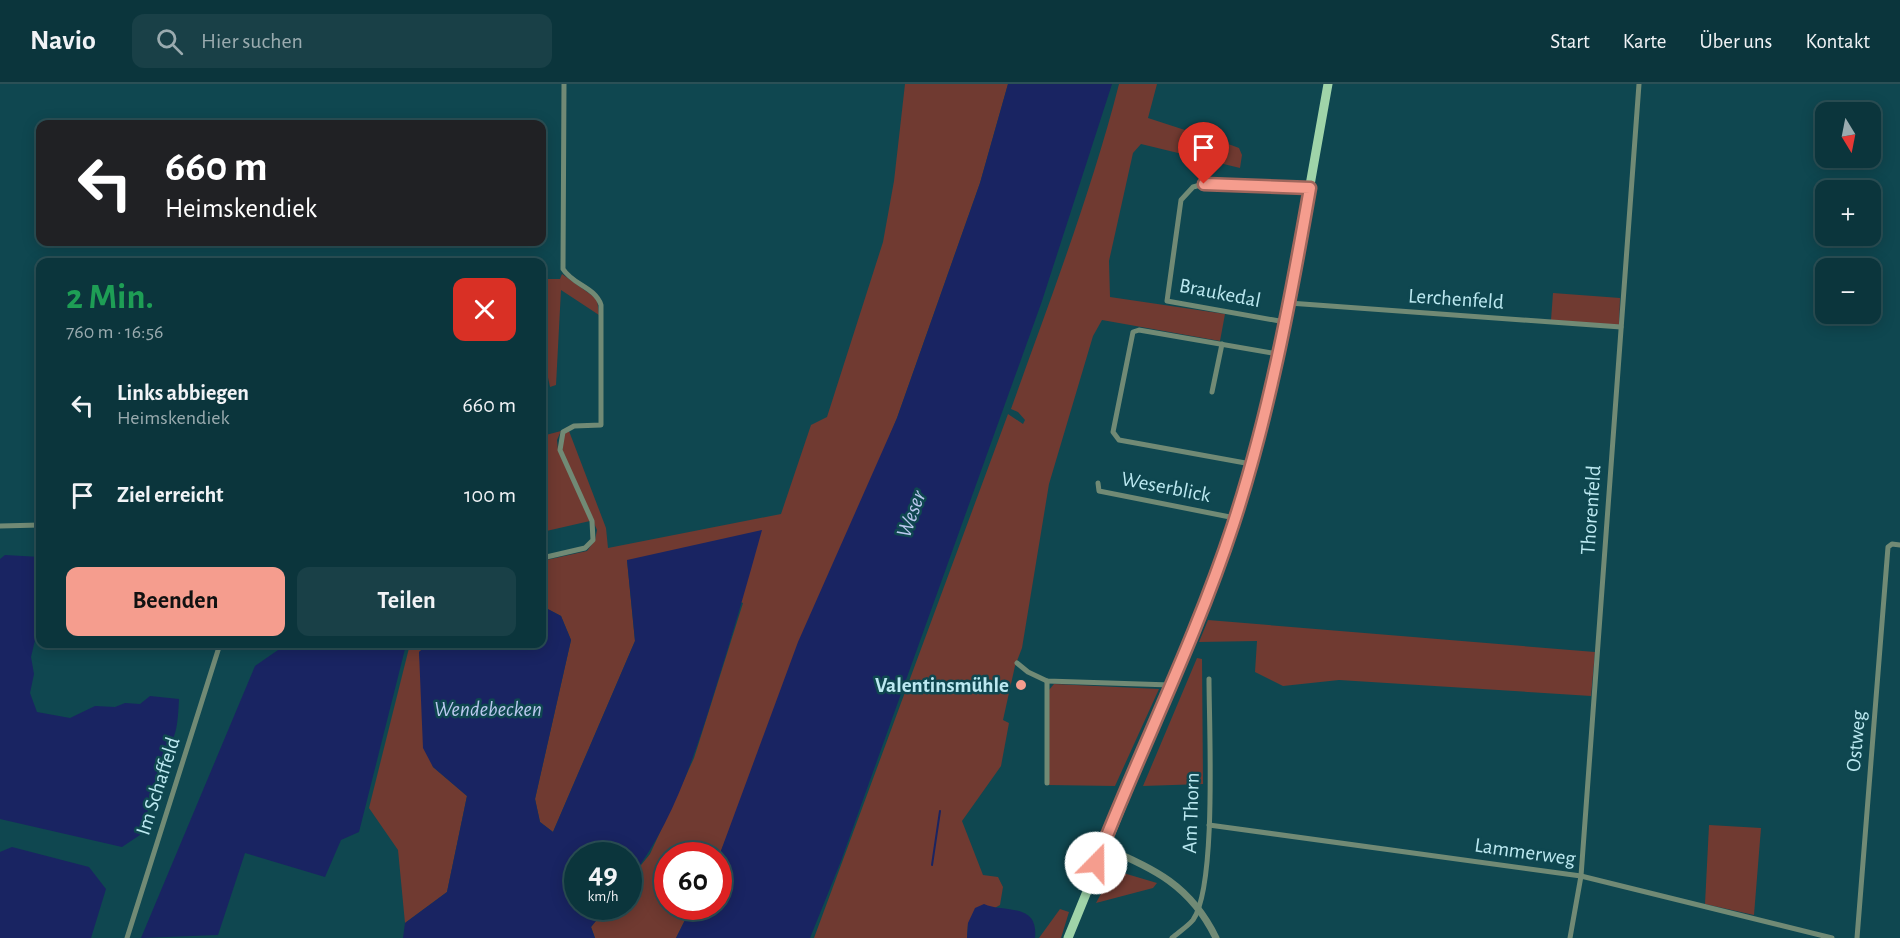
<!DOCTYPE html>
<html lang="de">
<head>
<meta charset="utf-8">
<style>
	:root { --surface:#0b353c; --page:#194047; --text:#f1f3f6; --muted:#9aabaf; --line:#2b5056; --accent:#f59d8e }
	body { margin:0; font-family:"Alegreya Sans",sans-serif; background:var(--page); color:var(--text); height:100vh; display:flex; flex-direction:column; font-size:22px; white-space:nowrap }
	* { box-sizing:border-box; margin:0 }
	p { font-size:20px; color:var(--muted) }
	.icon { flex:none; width:33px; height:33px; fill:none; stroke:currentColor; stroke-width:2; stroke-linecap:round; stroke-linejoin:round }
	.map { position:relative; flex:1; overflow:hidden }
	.sheet { position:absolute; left:36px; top:174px; width:510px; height:390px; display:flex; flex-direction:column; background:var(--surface); border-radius:12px; box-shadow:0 3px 15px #0003,0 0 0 2px var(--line) }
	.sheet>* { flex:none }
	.banner { position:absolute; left:36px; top:36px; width:510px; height:126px; border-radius:12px; box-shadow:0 3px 15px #0003,0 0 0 2px var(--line); background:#202124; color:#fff; overflow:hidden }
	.needle { width:39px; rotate:170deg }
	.controls { position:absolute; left:1815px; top:18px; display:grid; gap:12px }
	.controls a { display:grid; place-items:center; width:66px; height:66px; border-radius:12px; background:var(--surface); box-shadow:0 3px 15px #0003,0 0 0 2px var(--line); font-size:30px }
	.speed { position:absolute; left:564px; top:758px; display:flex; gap:12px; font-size:30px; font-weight:700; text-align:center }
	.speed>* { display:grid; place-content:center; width:78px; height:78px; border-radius:50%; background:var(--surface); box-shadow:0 3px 15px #0003,0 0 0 2px var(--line); line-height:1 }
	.speed small { font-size:15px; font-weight:400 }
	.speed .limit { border:9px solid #d22; background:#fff; color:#111 }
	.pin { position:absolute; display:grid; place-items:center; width:51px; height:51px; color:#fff; margin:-62px -26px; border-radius:50% 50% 50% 0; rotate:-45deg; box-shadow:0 0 6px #0007 }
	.pin .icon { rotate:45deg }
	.me { position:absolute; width:66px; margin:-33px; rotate:22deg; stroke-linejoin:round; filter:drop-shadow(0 0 4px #0008) }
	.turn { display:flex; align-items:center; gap:21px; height:126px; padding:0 30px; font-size:27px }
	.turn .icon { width:78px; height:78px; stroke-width:2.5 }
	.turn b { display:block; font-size:42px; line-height:51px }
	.round { display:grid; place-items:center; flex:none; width:63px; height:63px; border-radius:12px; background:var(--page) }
	.summary { display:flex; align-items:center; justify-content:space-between; height:102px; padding:0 30px }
	h1 { font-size:36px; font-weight:700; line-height:45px; color:#1e9e55 }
	.button { display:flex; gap:12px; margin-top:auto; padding:12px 30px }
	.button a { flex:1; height:69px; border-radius:12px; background:var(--accent); color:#111; font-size:24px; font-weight:700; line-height:69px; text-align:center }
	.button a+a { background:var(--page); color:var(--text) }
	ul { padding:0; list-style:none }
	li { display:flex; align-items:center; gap:18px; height:90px; padding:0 30px }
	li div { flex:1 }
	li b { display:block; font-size:22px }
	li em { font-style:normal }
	header { display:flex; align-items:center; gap:36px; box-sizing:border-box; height:84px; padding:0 30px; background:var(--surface); border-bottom:2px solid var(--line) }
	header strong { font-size:28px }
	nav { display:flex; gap:33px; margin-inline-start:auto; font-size:21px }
	.search { width:420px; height:54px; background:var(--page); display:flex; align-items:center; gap:15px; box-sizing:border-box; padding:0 21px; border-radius:12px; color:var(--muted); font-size:22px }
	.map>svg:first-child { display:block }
</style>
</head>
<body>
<header>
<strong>Navio</strong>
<div class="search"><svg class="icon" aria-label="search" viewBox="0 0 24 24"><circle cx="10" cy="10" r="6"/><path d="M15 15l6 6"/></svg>Hier suchen</div>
<nav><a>Start</a><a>Karte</a><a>Über uns</a><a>Kontakt</a></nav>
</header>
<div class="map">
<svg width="1900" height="854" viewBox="0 0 1900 854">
	<rect width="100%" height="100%" fill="#0f4750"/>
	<g fill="#703a31">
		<polygon points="905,0 1008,0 980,99 897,334 719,772 668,771 668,822 692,822 676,854 595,854 591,843 608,822 628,822 629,796 650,770 694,674 743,519 627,476 635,557 553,748 540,738 535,715 571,556 561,532 542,522 542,477 587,467 595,456 597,446 562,366 564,350 569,347 606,444 608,464 781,430 811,341 827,333 883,158 894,97"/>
		<path d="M 1119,0 L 1157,0 L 1148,34 L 1231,61 L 1239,64 L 1242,71 L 1240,84 L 1141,60 L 1133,69 L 1109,177 L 1110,213 L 1225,230 L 1220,257 L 1102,236 L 1093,252 L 1049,400 L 1022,564 L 1015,582 L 1003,636 L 1009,639 L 1001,682 L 962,737 L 983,791 L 998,793 L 1003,803 L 1000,821 L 968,839 L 967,854 L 814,854 L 1008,330 L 1023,340 L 1025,336 L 1018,328 L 1011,325 C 1049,218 1091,110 1119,0 Z"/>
		<polygon points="562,190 597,215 599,231 561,206 556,301 550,303 542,265 542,195 560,195"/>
		<polygon points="1553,209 1620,214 1619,241 1551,236"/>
		<polygon points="561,347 557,356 558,366 590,437 542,448 542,352"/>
		<polygon points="1208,536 1595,568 1591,612 1339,596 1283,602 1255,588 1257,557 1199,558"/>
		<polygon points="410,560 429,560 419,568 433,683 467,712 447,808 405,839 398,766 369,724"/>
		<polygon points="1197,574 1202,575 1203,700 1143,702"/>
		<polygon points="1054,600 1159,605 1115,702 1048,701 1049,606"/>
		<polygon points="1709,741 1761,744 1754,831 1705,820"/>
		<polygon points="1120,788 1157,799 1153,804 1096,819 1110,793"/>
		<polygon points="1060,825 1069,828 1061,854 1039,854"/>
	</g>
	<g fill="#192462">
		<polygon points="1008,0 1112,0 1042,217 841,777 810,854 676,854 692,822 718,822 719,772 798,558 897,334 980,99"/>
		<path d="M 762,446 C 747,501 731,555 714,609 C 694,674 671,743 629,796 L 628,771 L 578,771 L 578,822 L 608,822 L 591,843 L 595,854 L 403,854 L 405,839 L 447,808 L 467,712 L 433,683 L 423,664 L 419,568 L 429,560 L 542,560 L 542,522 L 561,532 L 571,556 L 535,715 L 540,738 L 553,748 L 635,557 L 627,476 Z"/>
		<path d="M 5,471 L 40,473 L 40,535 L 31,573 L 34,590 L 30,609 L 37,628 L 70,634 L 95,622 L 115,623 L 125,619 L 140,620 L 150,612 L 179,615 C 178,632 178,658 163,668 L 163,680 L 140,751 L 122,763 L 0,735 L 0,475 Z"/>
		<polygon points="311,560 406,561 359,748 341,756 325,793 245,769 218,851 141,854 255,582 278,566"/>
		<polygon points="12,763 89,783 106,805 91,854 0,854 0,768"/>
		<path d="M 984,820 C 1003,829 1039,818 1035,854 L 967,854 L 968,839 L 975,824 Z"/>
	</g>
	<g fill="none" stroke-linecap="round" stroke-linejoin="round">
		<polyline stroke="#192462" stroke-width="2" points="932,781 940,727"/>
		<g stroke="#718a75" stroke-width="5">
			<polyline points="1289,219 1621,243"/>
			<polyline points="1285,238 1167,217 1181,116 1193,103 1204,100 1310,104"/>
			<polyline points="1212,308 1222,260"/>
			<polyline points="1251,380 1119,356 1113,348 1133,248 1139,246 1278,270"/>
			<polyline points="1098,399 1099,407 1235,434"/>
			<polyline points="0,442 40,441"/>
			<path d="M 542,474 L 585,464 L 593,456 L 592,437 L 560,366 L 563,348 L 574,342 L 601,341 L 601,221 C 595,203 573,201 563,185 L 564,0"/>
			<polyline points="1017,579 1028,588 1047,597 1171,601"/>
			<polyline points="1047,597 1047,699"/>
			<polyline points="1209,741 1581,792 1832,854"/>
			<polyline points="127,854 220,560"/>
			<path d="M 1172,854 C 1179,848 1188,842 1193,836 C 1217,802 1209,642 1209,595"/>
			<polyline points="1570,854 1581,792 1639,0"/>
			<polyline points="1857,854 1888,463 1892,460 1900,461"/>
		</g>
		<path stroke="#718a75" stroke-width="7" d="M 1103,763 C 1154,784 1191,802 1216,854"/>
		<polyline stroke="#9fd4a9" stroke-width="9" points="1068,854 1181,577 1243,411 1266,325 1289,219 1328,0"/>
	</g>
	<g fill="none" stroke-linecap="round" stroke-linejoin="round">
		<defs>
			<path id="route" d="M 1096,779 C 1140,666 1195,557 1233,441 C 1269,331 1290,218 1310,104 L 1204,100"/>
		</defs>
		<use href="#route" stroke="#9f665c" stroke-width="15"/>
		<use href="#route" stroke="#f59d8e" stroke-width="10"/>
	</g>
	<circle fill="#f59d8e" stroke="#0f4750" stroke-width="2" cx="1021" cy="601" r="6"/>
	<g text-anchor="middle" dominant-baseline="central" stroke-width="5" stroke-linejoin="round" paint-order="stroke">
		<g font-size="21" fill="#bce9f1" stroke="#0f4750">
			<text transform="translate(1220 209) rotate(11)">Braukedal</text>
			<text transform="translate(1456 215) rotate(4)">Lerchenfeld</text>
			<text transform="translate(1166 403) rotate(11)">Weserblick</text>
			<text transform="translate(1591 426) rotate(-86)">Thorenfeld</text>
			<text transform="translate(1856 657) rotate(-85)">Ostweg</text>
			<text transform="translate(158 702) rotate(-72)">Im Schaffeld</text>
			<text transform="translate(1191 729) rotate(-88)">Am Thorn</text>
			<text transform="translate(1525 768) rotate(8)">Lammerweg</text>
		</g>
		<g font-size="21" font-weight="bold" fill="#bce9f1" stroke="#0f4750" text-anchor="end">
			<text x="1009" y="601">Valentinsmühle</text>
		</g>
		<g font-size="22" font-style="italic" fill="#bbc8ef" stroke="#0f4750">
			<text transform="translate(911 430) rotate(-70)">Weser</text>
			<text x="488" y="625">Wendebecken</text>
		</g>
	</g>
</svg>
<div class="controls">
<a><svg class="needle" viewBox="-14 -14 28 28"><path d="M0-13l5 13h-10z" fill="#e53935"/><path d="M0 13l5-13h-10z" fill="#9aabaf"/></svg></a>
<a>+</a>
<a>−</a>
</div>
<div class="speed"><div>49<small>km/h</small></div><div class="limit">60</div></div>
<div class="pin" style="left:1204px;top:100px;background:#d93025"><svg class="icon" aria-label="arrive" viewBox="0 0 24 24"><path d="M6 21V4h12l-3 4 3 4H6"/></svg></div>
<svg class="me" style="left:1096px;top:779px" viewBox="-20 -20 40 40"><circle r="19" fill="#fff"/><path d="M0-13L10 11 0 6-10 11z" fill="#f59d8e"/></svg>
<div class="banner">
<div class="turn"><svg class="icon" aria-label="left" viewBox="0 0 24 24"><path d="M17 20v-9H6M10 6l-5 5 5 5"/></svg><div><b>660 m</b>Heimskendiek</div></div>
</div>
<section class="sheet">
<div class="summary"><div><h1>2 Min.</h1><p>760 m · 16:56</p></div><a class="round" style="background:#d93025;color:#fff"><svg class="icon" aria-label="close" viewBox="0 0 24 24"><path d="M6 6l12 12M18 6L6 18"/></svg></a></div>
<ul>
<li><svg class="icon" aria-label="left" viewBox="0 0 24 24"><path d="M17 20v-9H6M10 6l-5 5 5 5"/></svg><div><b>Links abbiegen</b><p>Heimskendiek</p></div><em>660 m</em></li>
<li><svg class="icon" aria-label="arrive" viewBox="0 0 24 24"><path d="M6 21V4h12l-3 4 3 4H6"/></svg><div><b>Ziel erreicht</b></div><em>100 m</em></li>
</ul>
<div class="button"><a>Beenden</a><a>Teilen</a></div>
</section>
</div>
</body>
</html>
